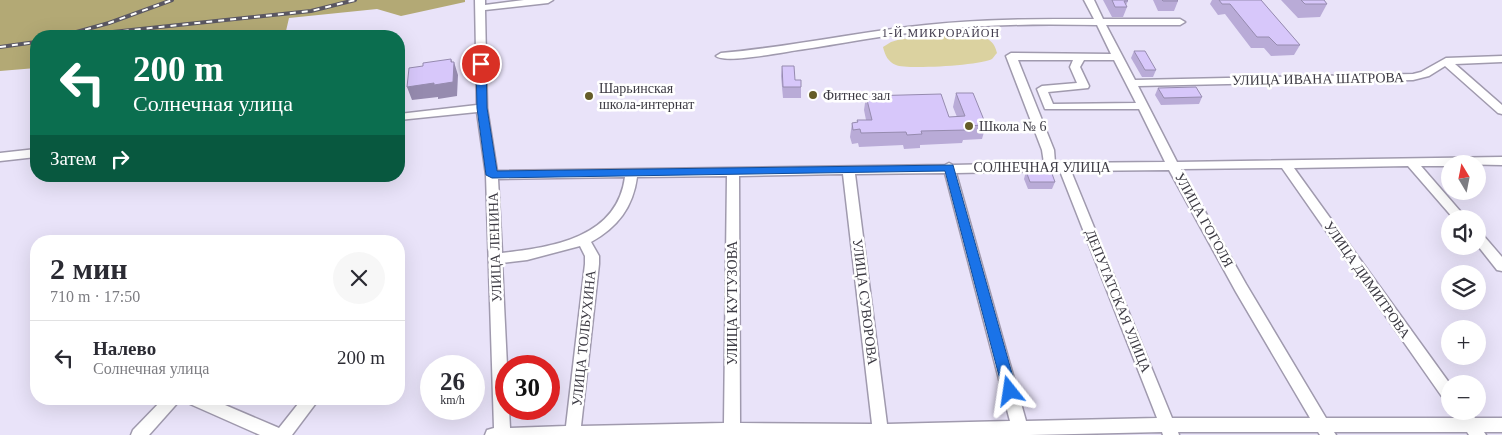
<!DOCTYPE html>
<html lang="ru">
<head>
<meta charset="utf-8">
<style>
	:root { --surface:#fff; --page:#f7f7f7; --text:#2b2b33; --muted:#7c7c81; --line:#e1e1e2 }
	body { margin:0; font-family:Georgia,serif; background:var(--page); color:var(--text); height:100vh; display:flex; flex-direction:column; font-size:19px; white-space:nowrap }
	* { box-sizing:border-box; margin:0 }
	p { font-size:16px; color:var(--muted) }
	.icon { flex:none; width:28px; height:28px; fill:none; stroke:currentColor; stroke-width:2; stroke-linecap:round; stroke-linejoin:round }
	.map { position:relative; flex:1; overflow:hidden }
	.panel { position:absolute; left:30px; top:235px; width:375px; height:170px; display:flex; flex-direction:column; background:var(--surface); border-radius:20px; box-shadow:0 5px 20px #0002 }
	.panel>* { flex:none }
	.banner { position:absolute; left:30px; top:30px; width:375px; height:152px; border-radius:20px; box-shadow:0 5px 20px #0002; background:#0b6e4f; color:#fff; overflow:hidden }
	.needle { width:32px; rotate:350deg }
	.buttons { position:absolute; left:1441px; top:155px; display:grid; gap:10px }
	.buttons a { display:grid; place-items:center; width:45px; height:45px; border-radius:50%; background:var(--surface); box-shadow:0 5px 20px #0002; font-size:25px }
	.speed { position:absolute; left:420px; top:355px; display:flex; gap:10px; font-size:25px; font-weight:700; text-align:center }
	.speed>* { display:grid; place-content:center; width:65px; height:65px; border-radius:50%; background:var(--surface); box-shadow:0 5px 20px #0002; line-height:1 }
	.speed small { font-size:12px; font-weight:400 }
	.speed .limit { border:8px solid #d22; background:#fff; color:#111 }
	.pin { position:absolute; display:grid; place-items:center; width:42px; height:42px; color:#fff; margin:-21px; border:2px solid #fff; border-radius:50%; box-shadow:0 1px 5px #0007 }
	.me { position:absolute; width:55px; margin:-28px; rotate:345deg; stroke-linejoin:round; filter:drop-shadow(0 0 4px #0008) }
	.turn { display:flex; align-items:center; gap:18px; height:105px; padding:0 20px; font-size:22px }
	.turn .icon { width:65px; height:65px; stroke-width:2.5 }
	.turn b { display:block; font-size:35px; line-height:42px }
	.then { display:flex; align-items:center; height:48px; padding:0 20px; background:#0003; gap:10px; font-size:19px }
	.round { display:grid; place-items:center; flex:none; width:52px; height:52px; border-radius:26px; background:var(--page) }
	.headline { display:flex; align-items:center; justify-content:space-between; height:85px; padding:0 20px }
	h1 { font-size:30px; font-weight:700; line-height:38px }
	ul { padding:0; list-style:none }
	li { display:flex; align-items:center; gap:15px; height:75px; padding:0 20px; border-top:1px solid var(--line) }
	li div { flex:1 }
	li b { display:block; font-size:19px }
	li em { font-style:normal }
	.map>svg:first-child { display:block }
</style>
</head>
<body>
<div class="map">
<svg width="1502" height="435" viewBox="0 0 1502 435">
	<rect width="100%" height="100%" fill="#e9e3f9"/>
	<path fill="#dbd2a0" d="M 973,34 C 985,37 994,39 997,53 C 995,55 994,57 992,59 C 983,65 906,70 896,65 C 888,62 885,55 883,47 L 891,42 L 901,39 Z"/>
	<polygon fill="#b3a975" points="0,0 465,0 465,2 401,16 377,9 289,18 286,31 239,36 36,36 36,68 0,71"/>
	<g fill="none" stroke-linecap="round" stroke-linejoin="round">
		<defs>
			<g id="minor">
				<path d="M 475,0 L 485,0 L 485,5 L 524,0 L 553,0 L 548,3 L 485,10 L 487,108 L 497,171 L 945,165 L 949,163 L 953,165 L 1044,163 L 1042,150 L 1006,56 L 1011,53 L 1111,54 L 1097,25 C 1040,24 983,24 926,31 C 883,35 840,44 798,50 C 784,52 724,64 716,56 L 721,53 C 790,47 857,32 926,25 C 982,19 1038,19 1094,19 L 1084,0 L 1094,0 L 1103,19 L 1180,19 L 1185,22 L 1180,25 L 1106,25 L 1135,80 L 1413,74 L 1421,72 L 1446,58 L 1502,56 L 1502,62 L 1455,64 L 1502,105 L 1502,114 L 1498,113 L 1445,66 L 1429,76 L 1413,80 L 1138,86 L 1177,162 L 1502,157 L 1502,165 L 1450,164 L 1450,166 L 1421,166 L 1467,219 L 1454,219 L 1408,166 L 1294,168 L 1450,384 L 1450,403 L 1445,401 L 1282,168 L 1181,169 L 1246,284 L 1326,418 L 1457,418 L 1453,411 L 1470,411 L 1475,418 L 1502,418 L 1502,432 L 1484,432 L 1486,435 L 1469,435 L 1467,432 L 1334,432 L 1336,435 L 1320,435 L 1318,432 L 1178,432 L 1179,435 L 1163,435 L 1162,432 L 1030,435 L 485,435 L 487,430 L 494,428 L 486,175 L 477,112 L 399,120 L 399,114 L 477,105 ZM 1018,60 L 1073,60 L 1070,67 L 1077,83 L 1042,86 L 1037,89 L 1045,109 L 1139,109 L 1165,162 L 1055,163 L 1054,150 ZM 1084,60 L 1114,60 L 1136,103 L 1053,104 L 1048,92 L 1088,88 L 1089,86 L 1080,67 ZM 1169,170 L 1236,292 L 1310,418 L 1172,418 L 1071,171 ZM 1060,171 L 1157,418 L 1026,421 L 956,173 ZM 945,173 L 1010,421 L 887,424 L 855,174 ZM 843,174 L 872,424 L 740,423 L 739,176 ZM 727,176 L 724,423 L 581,426 L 599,264 L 599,256 L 591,242 C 618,227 633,207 637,177 ZM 625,177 C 617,238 553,247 502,253 L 498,179 ZM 580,246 L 585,256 L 585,264 L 566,426 L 510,428 L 509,409 L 506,409 L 507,366 L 502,263 L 527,260 Z"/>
				<polygon points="36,149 36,157 0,161 0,153"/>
				<polygon points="1478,233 1483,235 1502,257 1502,271 1497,270 1478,246"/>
				<polygon points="163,399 181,399 149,435 131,435 133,430"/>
				<polygon points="187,399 211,399 279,428 302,399 319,399 292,435 260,435 190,404"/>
			</g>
		</defs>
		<use href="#minor" stroke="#a09aae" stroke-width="3"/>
		<use href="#minor" fill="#fff" fill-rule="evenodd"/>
		<defs>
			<g id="rail">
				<polyline points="62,36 109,23 172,0"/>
				<polyline points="75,36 311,11 355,0"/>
				<polyline points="0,47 36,42"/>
			</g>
		</defs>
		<use href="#rail" stroke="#5a5762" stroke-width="4"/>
		<use href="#rail" stroke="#fff" stroke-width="2" stroke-dasharray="6" stroke-linecap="butt"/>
	</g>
	<g fill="#b9abd7">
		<polygon points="1103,0 1127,0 1128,1 1126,5 1127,7 1123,17 1112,17"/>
		<polygon points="1153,0 1177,0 1178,1 1174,11 1158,11"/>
		<polygon points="1212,0 1261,0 1300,45 1294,55 1271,56 1264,48 1251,48 1225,14 1218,15 1210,4"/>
		<polygon points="1281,0 1324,0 1327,4 1320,17 1298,18"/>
		<polygon points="1134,51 1156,70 1153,77 1142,77 1131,58"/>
		<polygon points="782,66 795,80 801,87 801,98 783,98 781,76"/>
		<polygon points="1158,88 1202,97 1199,104 1161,105 1155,95"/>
		<polygon points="956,93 986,125 982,139 963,140 962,143 920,145 920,148 904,149 903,145 859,147 858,143 852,144 850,137 852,123 857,122 857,120 866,120 864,110 866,96 949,117 957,117 953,107"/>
		<polygon points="1026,171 1055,182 1052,189 1028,189 1024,179"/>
	</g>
	<polygon fill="#968baf" points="451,59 454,66 454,62 458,75 457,96 438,99 438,97 412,100 407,87 451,62"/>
	<g fill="#d7c7fa" stroke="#968baf">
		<polygon points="1112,0 1127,0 1128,1 1124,1 1127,7 1115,7"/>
		<polygon points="1162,0 1177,0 1178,1 1163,1"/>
		<polygon points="1219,0 1261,0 1300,45 1277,45 1269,37 1257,37 1230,4 1222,4"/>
		<polygon points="1301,0 1324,0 1327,4 1305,4"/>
		<polygon points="1134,51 1145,51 1156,70 1145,70"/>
		<polygon points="451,59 451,62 454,62 453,82 434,85 434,83 407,87 409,68 423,66 423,63"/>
		<polygon points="782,66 794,66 795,80 801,80 801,87 783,87"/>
		<polygon points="1196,87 1202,97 1164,98 1158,88"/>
		<polygon points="956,93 973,93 986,125 964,126 966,130 921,131 922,134 907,135 906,132 861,133 860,129 853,130 852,123 858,122 857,120 872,120 866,96 941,94 949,117 965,116"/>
		<polygon points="1026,171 1051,171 1055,182 1030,182"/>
	</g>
	<polygon fill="#1a73e8" stroke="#114b97" points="481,62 486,64 487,108 497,171 953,165 1017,391 1015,395 1010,397 1005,395 1003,391 945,171 492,178 486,175 477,108 476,64"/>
	<g fill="#655c28" stroke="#fff" stroke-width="2">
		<circle cx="813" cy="95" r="5"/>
		<circle cx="589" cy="96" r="5"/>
		<circle cx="969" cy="126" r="5"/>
	</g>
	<g text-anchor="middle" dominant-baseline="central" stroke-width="5" stroke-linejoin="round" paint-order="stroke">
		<g font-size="12" letter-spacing="1" fill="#403a4c" stroke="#fff">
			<text x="941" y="33">1-Й МИКРОРАЙОН</text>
		</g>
		<g font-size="14" fill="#3c3a43" stroke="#fff">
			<text transform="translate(1318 79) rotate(-1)">УЛИЦА ИВАНА ШАТРОВА</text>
			<text x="1042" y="167">СОЛНЕЧНАЯ УЛИЦА</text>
			<text transform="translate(1204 220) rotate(61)">УЛИЦА ГОГОЛЯ</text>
			<text transform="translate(495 247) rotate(-92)">УЛИЦА ЛЕНИНА</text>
			<text transform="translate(1367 280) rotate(55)">УЛИЦА ДИМИТРОВА</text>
			<text transform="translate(1118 301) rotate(68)">ДЕПУТАТСКАЯ УЛИЦА</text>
			<text transform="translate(865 302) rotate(83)">УЛИЦА СУВОРОВА</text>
			<text transform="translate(732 303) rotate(-90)">УЛИЦА КУТУЗОВА</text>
			<text transform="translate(584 338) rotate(-84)">УЛИЦА ТОЛБУХИНА</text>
		</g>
		<g font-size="14" fill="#3c3a43" stroke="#fff" text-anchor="start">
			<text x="599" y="88">Шарьинская<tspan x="599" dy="16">школа-интернат</tspan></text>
			<text x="823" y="95">Фитнес зал</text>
			<text x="979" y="126">Школа № 6</text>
		</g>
	</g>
</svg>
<div class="buttons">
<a><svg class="needle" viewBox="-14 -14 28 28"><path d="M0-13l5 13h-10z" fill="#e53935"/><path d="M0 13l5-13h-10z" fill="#7c7c81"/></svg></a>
<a><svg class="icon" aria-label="sound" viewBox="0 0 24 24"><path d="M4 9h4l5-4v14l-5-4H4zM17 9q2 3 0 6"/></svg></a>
<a><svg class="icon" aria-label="layers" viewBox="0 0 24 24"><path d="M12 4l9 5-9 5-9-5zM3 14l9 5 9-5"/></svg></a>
<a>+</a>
<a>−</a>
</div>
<div class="speed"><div>26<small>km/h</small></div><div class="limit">30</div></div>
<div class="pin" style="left:481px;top:64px;background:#d93025"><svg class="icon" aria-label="arrive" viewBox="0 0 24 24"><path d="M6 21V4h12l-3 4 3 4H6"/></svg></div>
<svg class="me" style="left:1010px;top:391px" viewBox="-20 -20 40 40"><path d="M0-17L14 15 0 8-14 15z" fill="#1a73e8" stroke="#fff" stroke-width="4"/></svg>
<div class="banner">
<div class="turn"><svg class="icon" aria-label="left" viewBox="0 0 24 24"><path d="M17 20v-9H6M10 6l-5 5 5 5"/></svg><div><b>200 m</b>Солнечная улица</div></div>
<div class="then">Затем<svg class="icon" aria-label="right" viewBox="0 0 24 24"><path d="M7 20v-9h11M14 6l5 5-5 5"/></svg></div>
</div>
<section class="panel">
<div class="headline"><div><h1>2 мин</h1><p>710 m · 17:50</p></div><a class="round"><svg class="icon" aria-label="close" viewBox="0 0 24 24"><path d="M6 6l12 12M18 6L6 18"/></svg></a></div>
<ul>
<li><svg class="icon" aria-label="left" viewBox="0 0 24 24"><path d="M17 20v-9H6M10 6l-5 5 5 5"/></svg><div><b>Налево</b><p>Солнечная улица</p></div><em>200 m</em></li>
</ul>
</section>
</div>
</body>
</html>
